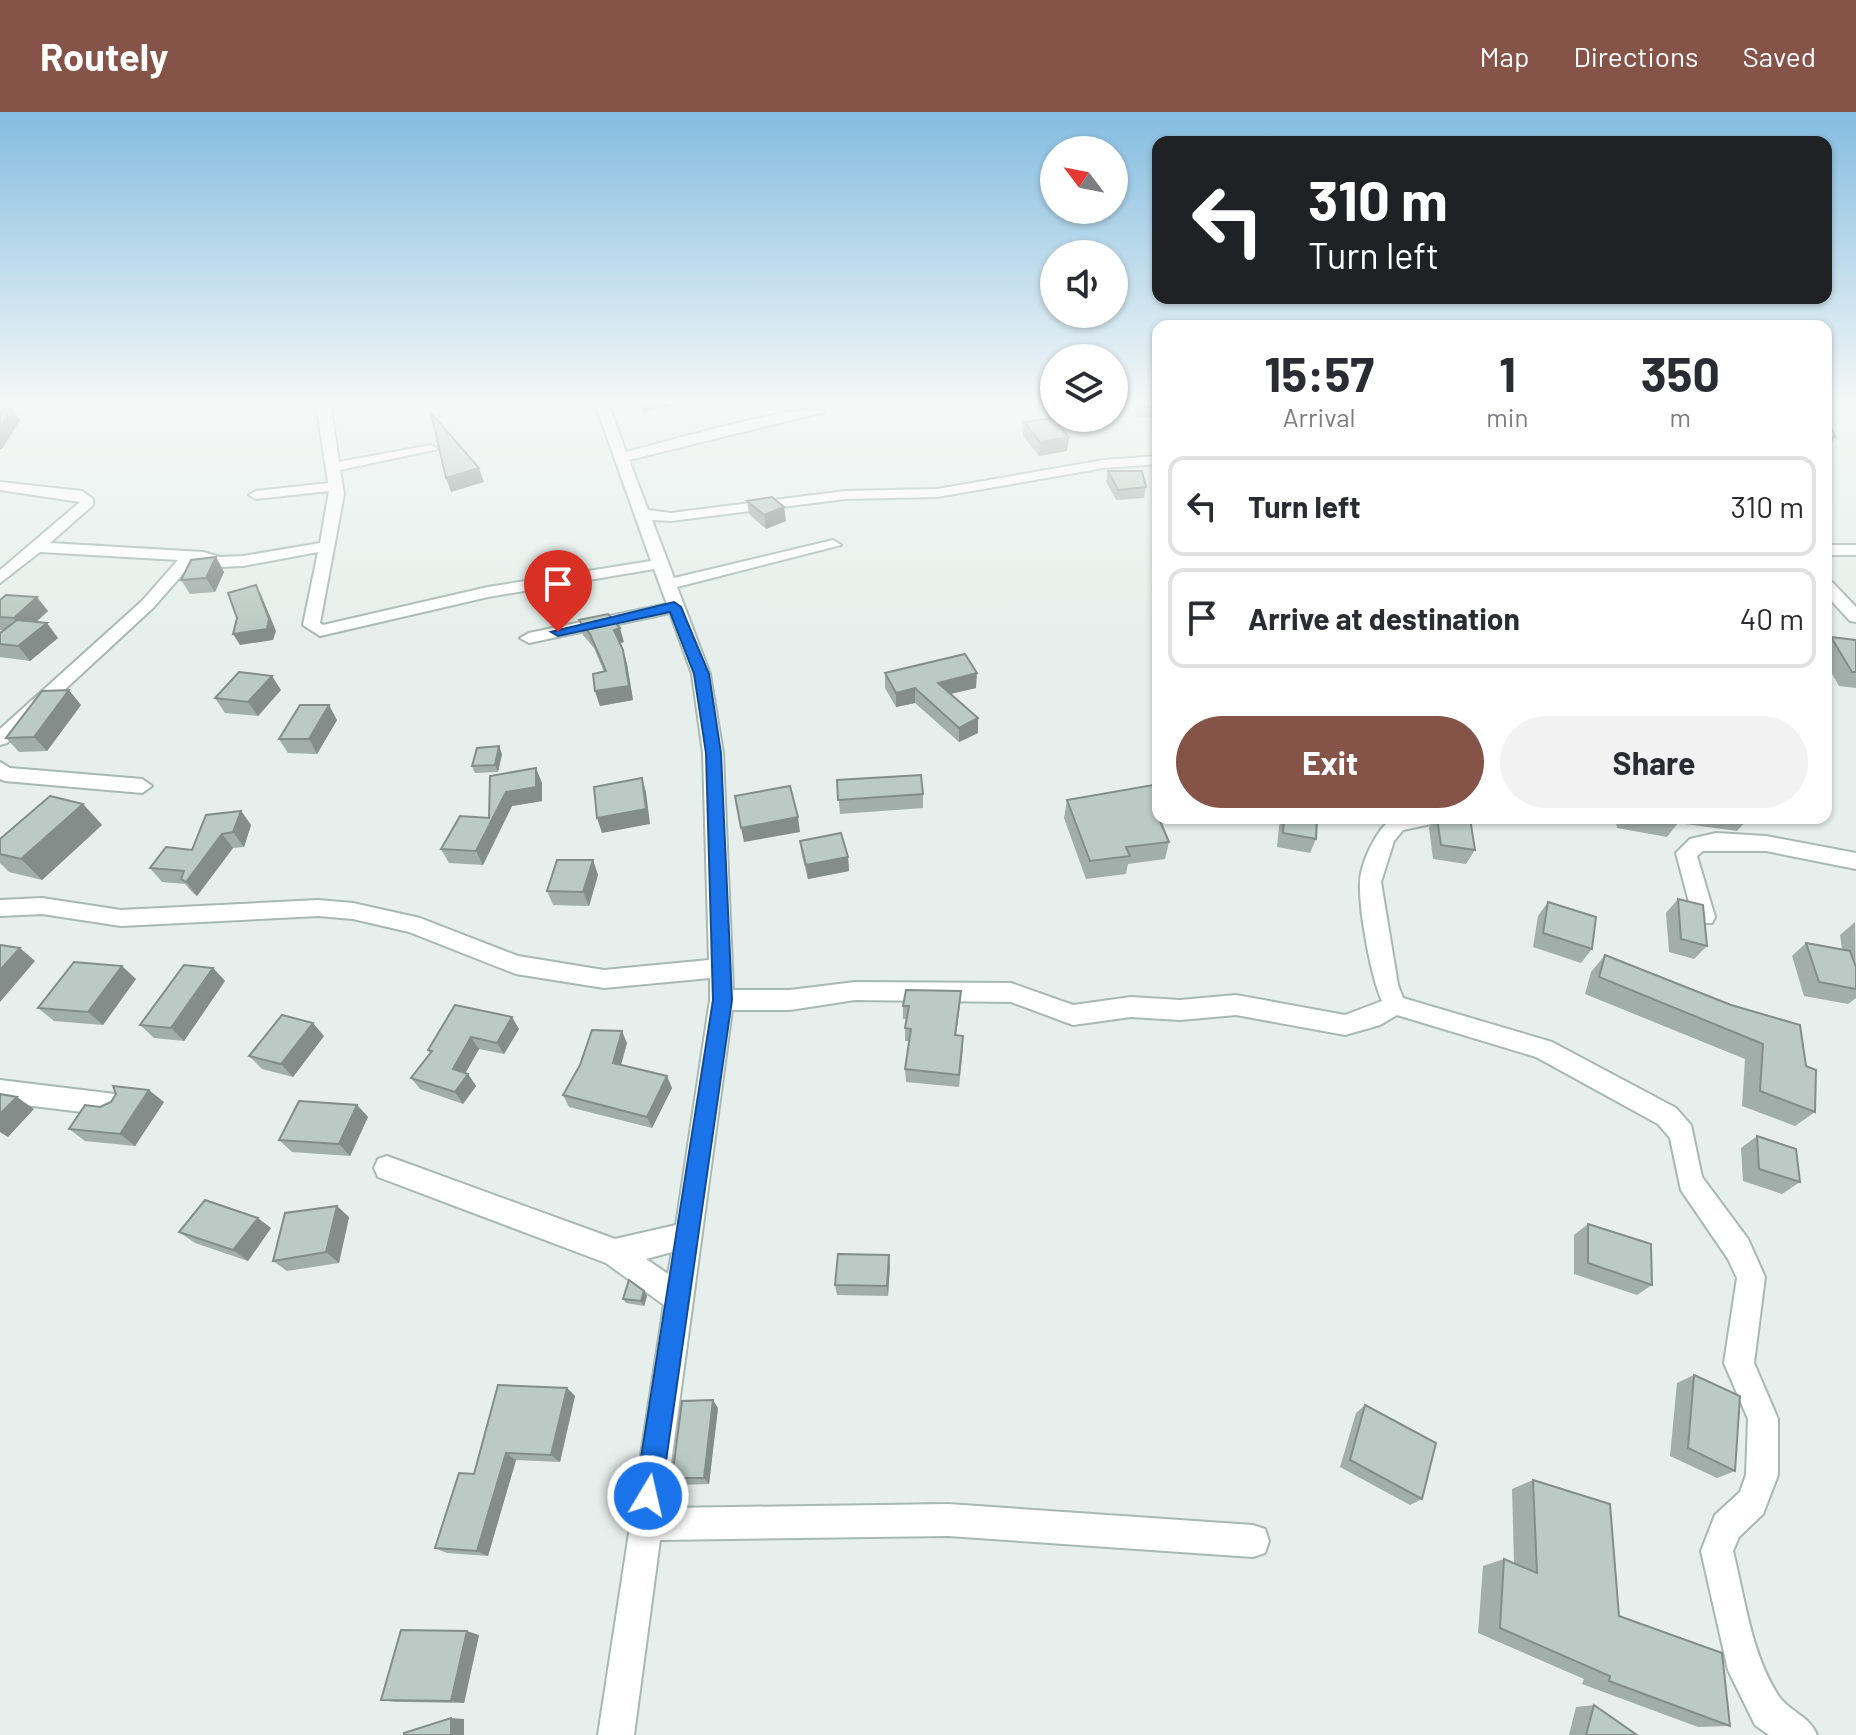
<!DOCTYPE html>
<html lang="en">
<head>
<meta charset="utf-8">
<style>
	:root { --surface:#fff; --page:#f2f2f3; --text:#2b2b33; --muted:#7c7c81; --line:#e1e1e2; --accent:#855347 }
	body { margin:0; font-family:Barlow,sans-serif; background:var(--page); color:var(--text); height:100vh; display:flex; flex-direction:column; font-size:30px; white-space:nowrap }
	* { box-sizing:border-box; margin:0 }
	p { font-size:26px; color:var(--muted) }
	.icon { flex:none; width:44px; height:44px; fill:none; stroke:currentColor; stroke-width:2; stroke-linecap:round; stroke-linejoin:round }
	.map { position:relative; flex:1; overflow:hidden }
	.panel { position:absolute; left:1152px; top:208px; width:680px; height:504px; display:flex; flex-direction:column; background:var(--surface); border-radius:16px; box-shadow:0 2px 6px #0004 }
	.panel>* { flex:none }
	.top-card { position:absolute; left:1152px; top:24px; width:680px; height:168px; border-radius:16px; box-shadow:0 2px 6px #0004; background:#202124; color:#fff; overflow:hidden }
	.needle { width:52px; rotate:302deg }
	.buttons { position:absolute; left:1040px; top:24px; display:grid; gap:16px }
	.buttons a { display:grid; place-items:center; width:88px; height:88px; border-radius:50%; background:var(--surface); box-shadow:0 2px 6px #0004; font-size:40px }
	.pin { position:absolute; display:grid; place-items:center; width:68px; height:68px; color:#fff; margin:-82px -34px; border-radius:50% 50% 50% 0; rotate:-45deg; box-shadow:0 0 8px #0007 }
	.pin .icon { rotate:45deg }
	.me { position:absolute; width:88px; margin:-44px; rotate:9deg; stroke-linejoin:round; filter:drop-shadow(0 0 6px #0008) }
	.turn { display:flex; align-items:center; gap:28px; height:168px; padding:0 24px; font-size:36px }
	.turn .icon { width:104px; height:104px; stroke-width:2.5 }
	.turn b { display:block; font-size:56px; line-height:68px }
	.eta { display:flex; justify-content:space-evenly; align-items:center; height:136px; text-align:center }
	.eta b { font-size:48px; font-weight:700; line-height:56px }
	.primary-button { display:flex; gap:16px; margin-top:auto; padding:16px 24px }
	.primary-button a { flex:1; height:92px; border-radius:48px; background:var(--accent); color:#fff; font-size:32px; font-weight:700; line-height:92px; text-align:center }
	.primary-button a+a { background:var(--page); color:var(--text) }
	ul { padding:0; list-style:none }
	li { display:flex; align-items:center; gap:24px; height:100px; margin:0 16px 12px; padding:0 8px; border:4px solid var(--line); border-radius:16px }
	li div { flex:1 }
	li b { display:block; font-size:30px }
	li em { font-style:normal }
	header { display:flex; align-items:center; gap:48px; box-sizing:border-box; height:112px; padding:0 40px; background:var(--accent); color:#fff }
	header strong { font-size:38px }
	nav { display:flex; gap:44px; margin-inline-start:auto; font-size:28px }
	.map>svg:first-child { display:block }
</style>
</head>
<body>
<header>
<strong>Routely</strong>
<nav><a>Map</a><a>Directions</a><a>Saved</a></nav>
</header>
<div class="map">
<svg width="1856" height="1623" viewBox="0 0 1856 1623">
	<rect width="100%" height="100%" fill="#e6efeb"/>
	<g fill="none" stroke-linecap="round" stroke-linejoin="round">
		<defs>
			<g id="minor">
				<path d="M 316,291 L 330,291 L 339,350 L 431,333 L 438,337 L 340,358 L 344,382 L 320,511 L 323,513 L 488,475 L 651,449 L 595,291 L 608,291 L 626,340 C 655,333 808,288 824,300 L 629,348 L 648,398 L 671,401 L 845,379 L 937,377 L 1104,348 L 1158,344 L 1158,352 L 1104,356 L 937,385 L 845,387 L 671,409 L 652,408 L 674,466 L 833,428 L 841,433 L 677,475 L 710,562 L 723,641 L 733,878 L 790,878 L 855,870 L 1011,871 L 1073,893 L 1131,885 L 1180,888 L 1236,883 L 1345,903 L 1382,889 C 1371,865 1359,799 1360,772 C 1360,752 1376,717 1393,706 L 1439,706 L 1436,711 L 1403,718 L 1394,729 L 1381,770 L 1398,873 L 1403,886 L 1552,930 L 1676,996 L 1691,1013 L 1702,1065 L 1748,1127 L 1765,1165 L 1754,1251 L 1778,1307 L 1778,1363 L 1763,1402 L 1739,1425 L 1733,1439 C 1745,1487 1751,1541 1778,1583 C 1789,1600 1809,1603 1817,1623 L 1769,1623 L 1755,1613 L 1728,1558 L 1701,1439 L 1715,1403 L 1740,1380 L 1746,1363 L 1748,1307 L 1724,1251 L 1737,1166 L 1728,1147 L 1681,1078 L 1670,1026 L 1658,1012 L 1536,945 L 1397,903 L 1380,913 L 1345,923 L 1236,903 L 1180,908 L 1131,905 L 1073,913 L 1011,890 L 855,888 L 790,898 L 732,898 L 665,1396 L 948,1392 L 1253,1413 L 1265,1417 L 1269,1429 L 1265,1441 L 1253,1445 L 948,1424 L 660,1428 L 634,1623 L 598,1623 L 664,1193 L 606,1151 L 378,1065 L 374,1056 L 378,1047 L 387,1044 L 615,1127 L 676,1113 L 710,888 L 710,866 L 604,876 L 516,862 L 409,820 L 353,807 L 318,804 L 121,814 L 42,802 L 0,804 L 0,788 L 42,786 L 121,798 L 318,788 L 353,791 L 420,806 L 518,844 L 604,858 L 709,848 L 703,641 L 692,562 L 670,501 L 529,531 L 520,526 L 529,521 L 667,492 L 654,457 L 488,485 L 320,524 L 303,513 L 318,440 L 243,454 L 219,455 L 194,449 L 154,495 L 7,631 L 0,633 L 0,617 L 142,489 L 178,448 L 40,440 L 0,471 L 0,458 L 80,390 L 0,378 L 0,370 L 82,379 L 93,387 L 93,393 L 50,431 L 203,440 L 220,445 L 243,444 L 320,431 L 329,379 L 256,387 L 249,383 L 256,379 L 328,371 ZM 672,1140 L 668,1162 L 646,1147 Z"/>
				<rect x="1826" y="433" width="30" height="10"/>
				<polygon points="1826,468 1832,470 1856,495 1856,510 1850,509 1826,483"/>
				<polygon points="0,650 10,656 142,667 152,674 142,681 5,669 0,667"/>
				<polygon points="1716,721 1766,724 1856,741 1856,757 1766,739 1703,739 1697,744 1715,805 1712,811 1696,811 1693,805 1676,741 1690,727"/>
				<polygon points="0,968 115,982 124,985 128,993 124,1001 115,1004 0,990"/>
			</g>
		</defs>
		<use href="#minor" stroke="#a8b8b2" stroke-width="4"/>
		<use href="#minor" fill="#fff" fill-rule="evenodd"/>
	</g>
	<g fill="#a1aea9">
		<polygon points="637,291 670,291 671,294 644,300"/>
		<polygon points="1131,291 1158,291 1158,306 1137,305 1135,296"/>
		<polygon points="1826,306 1836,325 1827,337 1826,337"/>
		<polygon points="1024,310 1069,325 1067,339 1039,344 1023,324"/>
		<polygon points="1108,359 1146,375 1144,386 1116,388 1106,370"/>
		<polygon points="747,389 786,409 766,417 749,402"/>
		<polygon points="216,445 224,460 215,480 190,482 181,468"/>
		<polygon points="0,488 48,499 36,510 58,526 30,549 0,545 0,521 3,518 0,518"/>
		<polygon points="579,508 624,530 620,531 627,552 633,588 600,594 595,579 604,560 594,536 583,523"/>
		<polygon points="1831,525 1856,528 1856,576 1839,574 1826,551 1826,532"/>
		<polygon points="885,561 976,576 950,582 978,621 959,630 915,591 896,595 885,576"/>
		<polygon points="281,578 258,604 225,601 215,586"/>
		<polygon points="81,593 47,639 19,640 6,626"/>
		<polygon points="337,608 317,642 288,641 279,627"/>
		<polygon points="502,642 498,660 475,661 472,654"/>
		<polygon points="837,668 923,682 923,696 840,702"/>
		<polygon points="542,671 542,689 512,694 483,753 449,751 441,737"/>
		<polygon points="1067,688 1160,706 1160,709 1169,730 1165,747 1128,752 1126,762 1086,767 1064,706"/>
		<polygon points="83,692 102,713 42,768 9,760 0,751 0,727"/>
		<polygon points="241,699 251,713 244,735 233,736 197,784 193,781 185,772 162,770 150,756 192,738"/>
		<polygon points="1282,706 1317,706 1316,727 1310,741 1277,735 1279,714"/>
		<polygon points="1434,706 1470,706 1475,738 1466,752 1433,747 1429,716"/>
		<polygon points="1615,706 1749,706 1737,719 1678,711 1667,725 1617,716"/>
		<polygon points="800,729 848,745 849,759 808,767 802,744"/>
		<polygon points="593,748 598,763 589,794 553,793 547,779"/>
		<polygon points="1678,787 1707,834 1694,847 1669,840 1666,801"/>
		<polygon points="1548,790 1592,837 1581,851 1533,835 1538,804"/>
		<polygon points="1855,810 1856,886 1848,892 1804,884 1792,844 1806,831 1842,837 1840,823"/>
		<polygon points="1605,843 1806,954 1815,1000 1795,1014 1742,994 1745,947 1585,882 1591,860"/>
		<polygon points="213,856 225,869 184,929 154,926 140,913"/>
		<polygon points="136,867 103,913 54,909 38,896"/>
		<polygon points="960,892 956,923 963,937 959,975 906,970 905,957 910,929 905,929 905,916 906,907 903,907 903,894"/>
		<polygon points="455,893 519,917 504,942 479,937 465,961 468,962 476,974 463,992 420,977 411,966 430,941 428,938"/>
		<polygon points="324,924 293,965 262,957 249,944"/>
		<polygon points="627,931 621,953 672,976 652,1016 569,995 563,983"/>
		<polygon points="164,990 135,1034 85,1029 69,1017"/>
		<polygon points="357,993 368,1005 350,1044 292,1040 279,1028"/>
		<polygon points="1757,1024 1800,1070 1782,1082 1743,1069 1741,1036"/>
		<polygon points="349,1105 339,1151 287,1159 273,1149"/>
		<polygon points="1588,1112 1652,1173 1637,1183 1574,1162 1574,1123"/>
		<polygon points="271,1116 248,1149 195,1131 179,1120"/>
		<polygon points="889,1143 890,1154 888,1184 837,1183 835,1173"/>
		<polygon points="644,1179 647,1184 644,1194 626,1191 623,1187"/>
		<polygon points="1694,1263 1735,1359 1717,1366 1670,1344 1677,1271"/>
		<polygon points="567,1276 575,1284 560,1350 516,1348 488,1444 447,1441 435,1436 474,1362"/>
		<polygon points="1365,1293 1422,1387 1410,1393 1340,1355 1356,1301"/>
		<polygon points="718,1296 709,1372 678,1373 672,1366"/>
		<polygon points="1533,1368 1619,1504 1730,1614 1698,1615 1582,1572 1584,1567 1478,1521 1483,1454 1504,1447 1514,1451 1512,1377"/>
		<polygon points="479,1523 464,1591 396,1590 381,1588"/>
		<polygon points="1594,1593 1637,1623 1569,1623 1576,1595"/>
	</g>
	<g fill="#838d89">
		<polygon points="642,291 670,291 671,294 644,300"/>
		<polygon points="1836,291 1856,291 1834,294"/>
		<polygon points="12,296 20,308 3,336 0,338 0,316"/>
		<polygon points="1069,325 1067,339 1039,344 1040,330"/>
		<polygon points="479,356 484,370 451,380 446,366"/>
		<polygon points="784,395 786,409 766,417 764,403"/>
		<polygon points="216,445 224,460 215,480 206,466"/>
		<polygon points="256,473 262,485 276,519 273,528 240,533 233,522"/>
		<polygon points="37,485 48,499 25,520 14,506"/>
		<polygon points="47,511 58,526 30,549 18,534"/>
		<polygon points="620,516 624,530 618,532 614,518"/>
		<polygon points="623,538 627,552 633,588 600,594 595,579"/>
		<polygon points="977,561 976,576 937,585 938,571"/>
		<polygon points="272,564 281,578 258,604 248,590"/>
		<polygon points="915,576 915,591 896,595 896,581"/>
		<polygon points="69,578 81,593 47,639 34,625"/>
		<polygon points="329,593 337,608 317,642 309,627"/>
		<polygon points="978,606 978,621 959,630 959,616"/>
		<polygon points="499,634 502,642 498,660 495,653"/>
		<polygon points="536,656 542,671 542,689 512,694 483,753 476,739 506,680"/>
		<polygon points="642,666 646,680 650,712 602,721 597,706"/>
		<polygon points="83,692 102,713 42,768 21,747"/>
		<polygon points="241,699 251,713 244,735 233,720"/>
		<polygon points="798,705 800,720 744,730 741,716"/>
		<polygon points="222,722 233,736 197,784 186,770"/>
		<polygon points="848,745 849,759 808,767 806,753"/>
		<polygon points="593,748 598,763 589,794 583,780"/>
		<polygon points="20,836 35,849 0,890 0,858"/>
		<polygon points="122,854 136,867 103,913 88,900"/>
		<polygon points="213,856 225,869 184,929 171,916"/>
		<polygon points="961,879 960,892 954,936 955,923"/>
		<polygon points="512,905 519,917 504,942 497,931"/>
		<polygon points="313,911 324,924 293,965 281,952"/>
		<polygon points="622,919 627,931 618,963 613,951"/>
		<polygon points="471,925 479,937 461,969 453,957"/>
		<polygon points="468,962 476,974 463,992 455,980"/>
		<polygon points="667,964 672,976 652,1016 647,1005"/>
		<polygon points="149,978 164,990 135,1034 120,1022"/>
		<polygon points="17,985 34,997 8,1025 0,1020 0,1002"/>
		<polygon points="357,993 368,1005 350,1044 339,1032"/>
		<polygon points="337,1094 349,1105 339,1151 326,1140"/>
		<polygon points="258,1106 271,1116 248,1149 233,1138"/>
		<polygon points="889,1143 890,1154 888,1184 887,1174"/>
		<polygon points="644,1179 647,1184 644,1194 641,1189"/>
		<polygon points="567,1276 575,1284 560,1350 551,1343"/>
		<polygon points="713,1288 718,1296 709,1372 704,1366"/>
		<polygon points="506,1341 516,1348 488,1444 477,1439"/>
		<polygon points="467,1519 479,1523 464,1591 451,1589"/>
		<polygon points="451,1606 464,1607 464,1623 451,1623"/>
	</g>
	<g fill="#bbcac4" stroke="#838d89" stroke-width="2">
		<polygon points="1138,291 1158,291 1158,295 1139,295"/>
		<polygon points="12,296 0,316 0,298"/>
		<polygon points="431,301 479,356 446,366"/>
		<polygon points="1052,306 1069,325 1040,330 1024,310"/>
		<polygon points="1826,306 1836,325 1826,324"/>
		<polygon points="1108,359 1142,359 1146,375 1118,378"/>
		<polygon points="772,385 784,395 764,403 747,389"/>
		<polygon points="216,445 206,466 181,468 191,448"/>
		<polygon points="256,473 269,507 267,517 233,522 237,506 228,481"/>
		<polygon points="6,483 37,485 14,506 0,505 0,488"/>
		<polygon points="608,502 620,516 614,518 623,538 629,574 595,579 593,562 606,559 590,522 579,508"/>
		<polygon points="17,508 47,511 18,534 0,532 0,521"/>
		<polygon points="1831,525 1856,528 1856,560 1852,560"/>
		<polygon points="965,542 977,561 938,571 978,606 959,616 915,576 896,581 885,561"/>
		<polygon points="239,560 272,564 248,590 215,586"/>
		<polygon points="69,578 34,625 6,626 42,579"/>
		<polygon points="300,593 329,593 309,627 279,627"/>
		<polygon points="499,634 495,653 472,654 477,636"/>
		<polygon points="536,656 536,675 506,680 476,739 441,737 460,704 489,706 490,664"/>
		<polygon points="921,663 923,682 838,688 837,668"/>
		<polygon points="642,666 646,697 597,706 594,675"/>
		<polygon points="1153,673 1158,682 1158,694 1154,695 1169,730 1126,735 1130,744 1090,749 1067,688"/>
		<polygon points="790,674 798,705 741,716 735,684"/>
		<polygon points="50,684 83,692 21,747 0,742 0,727"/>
		<polygon points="241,699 233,720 222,722 186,770 181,767 184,759 150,756 166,735 192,738 206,703"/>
		<polygon points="1284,706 1317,706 1316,727 1283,721"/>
		<polygon points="1437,706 1470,706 1475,738 1441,733"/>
		<polygon points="841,721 848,745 806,753 800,729"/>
		<polygon points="557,748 593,748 583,780 547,779"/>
		<polygon points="1678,787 1703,793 1707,834 1681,827"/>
		<polygon points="1548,790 1596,805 1592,837 1543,821"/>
		<polygon points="1806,831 1850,839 1856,855 1856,877 1819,870"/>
		<polygon points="0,833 20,836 0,858"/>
		<polygon points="1605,843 1731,893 1800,913 1806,954 1816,958 1815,1000 1760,979 1763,932 1599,865"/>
		<polygon points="74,850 122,854 88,900 38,896"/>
		<polygon points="184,853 213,856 171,916 140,913"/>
		<polygon points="906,878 961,879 955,923 963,924 959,963 905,957 911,917 905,916 909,894 903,894"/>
		<polygon points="455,893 512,905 497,931 471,925 453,957 468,962 455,980 411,966 432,939 428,938"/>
		<polygon points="282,903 313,911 281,952 249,944"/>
		<polygon points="592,918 622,919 613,951 667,964 647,1005 563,983 580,953"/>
		<polygon points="113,974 149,978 120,1022 69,1017 85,993 100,995 111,990 116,982"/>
		<polygon points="0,982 17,985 0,1002"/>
		<polygon points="299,989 357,993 339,1032 279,1028"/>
		<polygon points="1757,1024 1796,1037 1800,1070 1759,1057"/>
		<polygon points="205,1088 258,1106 233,1138 179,1120"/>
		<polygon points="337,1094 326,1140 273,1149 285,1101"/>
		<polygon points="1588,1112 1651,1132 1652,1173 1588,1151"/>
		<polygon points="838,1142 889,1143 887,1174 835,1173"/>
		<polygon points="629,1168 644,1179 641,1189 623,1187"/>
		<polygon points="1694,1263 1740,1284 1735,1359 1688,1336"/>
		<polygon points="498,1273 567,1276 551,1343 506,1341 477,1439 435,1436 459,1361 474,1362"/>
		<polygon points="713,1288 704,1366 672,1366 682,1289"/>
		<polygon points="1365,1293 1436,1331 1422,1387 1350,1348"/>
		<polygon points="1533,1368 1610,1392 1619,1504 1722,1541 1730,1614 1609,1569 1610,1564 1500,1516 1504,1447 1537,1461"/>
		<polygon points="401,1518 467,1519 451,1589 381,1588"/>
		<polygon points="1594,1593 1637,1623 1586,1623"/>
		<polygon points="451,1606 451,1623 404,1623 404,1621"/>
	</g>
	<linearGradient id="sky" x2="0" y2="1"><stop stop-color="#84bce0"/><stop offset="0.56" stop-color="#f4f8f6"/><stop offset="1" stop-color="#f4f8f6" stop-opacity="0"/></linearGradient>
	<rect width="1856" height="518" fill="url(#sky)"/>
	<polygon fill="#1a73e8" stroke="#114b97" stroke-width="2" points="674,490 681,495 709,562 721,641 732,888 661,1384 658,1393 648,1397 639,1393 635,1384 713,888 706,641 694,562 670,500 558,524 551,520"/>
</svg>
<div class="buttons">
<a><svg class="needle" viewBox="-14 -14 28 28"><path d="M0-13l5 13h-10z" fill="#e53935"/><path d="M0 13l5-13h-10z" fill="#7c7c81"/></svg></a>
<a><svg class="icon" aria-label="sound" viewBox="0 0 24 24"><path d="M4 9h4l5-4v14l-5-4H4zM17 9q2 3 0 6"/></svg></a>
<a><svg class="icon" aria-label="layers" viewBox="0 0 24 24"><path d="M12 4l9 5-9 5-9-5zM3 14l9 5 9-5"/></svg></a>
</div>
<div class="pin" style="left:558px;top:520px;background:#d93025"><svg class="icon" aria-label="arrive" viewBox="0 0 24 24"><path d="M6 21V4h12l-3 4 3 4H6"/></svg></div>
<svg class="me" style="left:648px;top:1384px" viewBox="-20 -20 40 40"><circle r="17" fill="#1a73e8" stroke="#fff" stroke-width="3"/><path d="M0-11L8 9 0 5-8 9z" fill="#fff"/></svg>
<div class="top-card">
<div class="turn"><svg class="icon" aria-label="left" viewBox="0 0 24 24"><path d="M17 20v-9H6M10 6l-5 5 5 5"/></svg><div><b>310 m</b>Turn left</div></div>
</div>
<section class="panel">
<div class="eta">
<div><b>15:57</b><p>Arrival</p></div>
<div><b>1</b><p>min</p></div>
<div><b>350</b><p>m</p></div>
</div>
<ul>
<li><svg class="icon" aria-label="left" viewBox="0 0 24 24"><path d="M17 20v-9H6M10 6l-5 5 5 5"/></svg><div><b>Turn left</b></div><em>310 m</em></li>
<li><svg class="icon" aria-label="arrive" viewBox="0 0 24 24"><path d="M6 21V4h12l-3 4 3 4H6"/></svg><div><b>Arrive at destination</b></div><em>40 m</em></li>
</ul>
<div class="primary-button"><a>Exit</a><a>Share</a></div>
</section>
</div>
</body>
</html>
